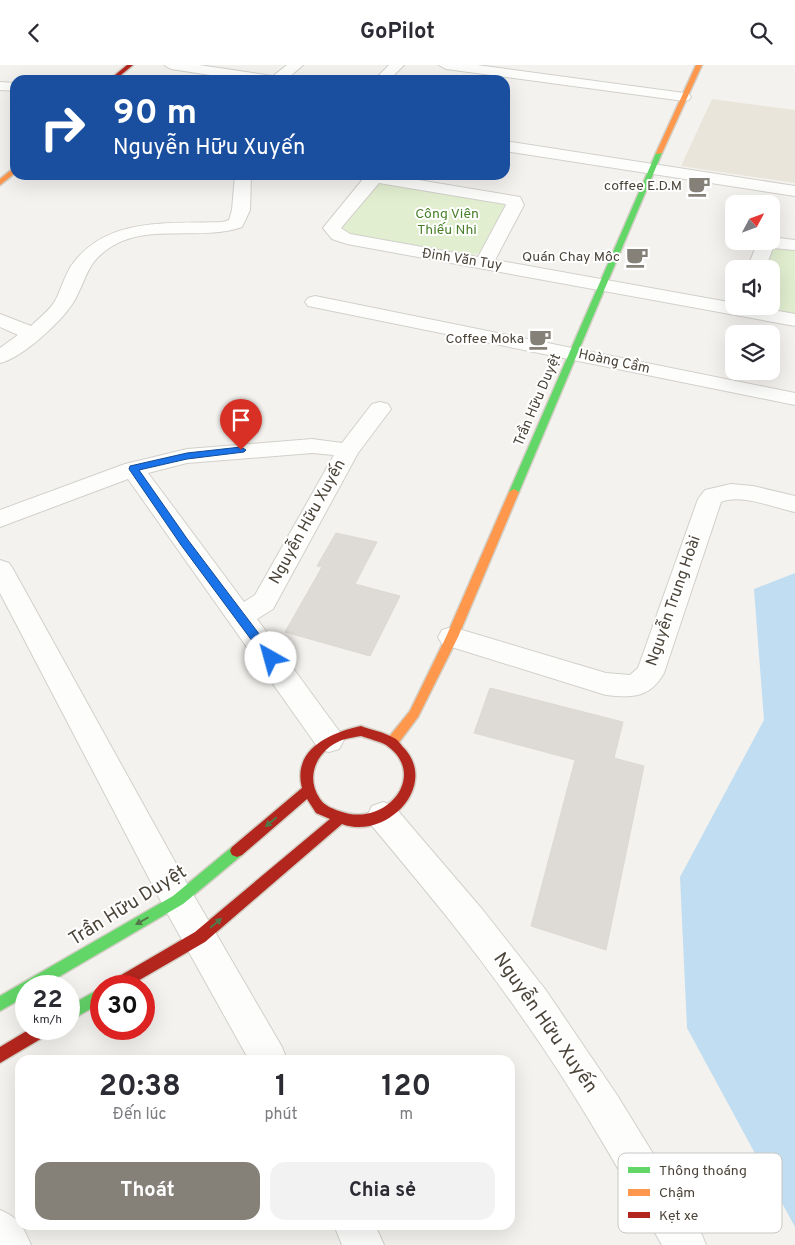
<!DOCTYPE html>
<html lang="vi">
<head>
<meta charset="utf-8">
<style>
	:root { --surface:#fff; --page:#f2f2f3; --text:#2b2b33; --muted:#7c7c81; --accent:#868178 }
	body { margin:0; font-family:Overpass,sans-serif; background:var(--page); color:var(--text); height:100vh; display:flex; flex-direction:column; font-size:19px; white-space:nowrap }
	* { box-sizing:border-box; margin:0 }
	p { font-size:16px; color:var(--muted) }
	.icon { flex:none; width:28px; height:28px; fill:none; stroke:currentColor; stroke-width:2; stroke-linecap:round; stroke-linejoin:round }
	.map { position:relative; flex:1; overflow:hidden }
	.sheet { position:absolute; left:15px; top:990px; width:500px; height:175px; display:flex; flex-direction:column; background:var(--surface); border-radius:15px; box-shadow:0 5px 20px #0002 }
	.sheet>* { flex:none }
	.top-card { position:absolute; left:10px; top:10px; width:500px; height:105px; border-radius:15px; box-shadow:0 5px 20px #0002; background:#1a4fa0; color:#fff; overflow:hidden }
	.needle { width:32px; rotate:49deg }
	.tools { position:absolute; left:725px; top:130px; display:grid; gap:10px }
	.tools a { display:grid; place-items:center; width:55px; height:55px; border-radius:10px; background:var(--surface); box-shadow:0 5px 20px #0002; font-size:25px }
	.speed { position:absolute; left:15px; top:910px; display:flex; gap:10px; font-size:25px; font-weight:700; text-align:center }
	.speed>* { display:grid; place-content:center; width:65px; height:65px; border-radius:50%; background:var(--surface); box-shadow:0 5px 20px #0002; line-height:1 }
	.speed small { font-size:12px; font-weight:400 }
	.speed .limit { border:8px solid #d22; background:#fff; color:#111 }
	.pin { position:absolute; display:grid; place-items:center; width:42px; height:42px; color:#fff; margin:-51px -21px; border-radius:50% 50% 50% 0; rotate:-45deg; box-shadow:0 0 5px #0007 }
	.pin .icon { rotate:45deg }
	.me { position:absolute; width:55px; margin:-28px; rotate:322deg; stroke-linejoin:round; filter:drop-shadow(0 0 4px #0008) }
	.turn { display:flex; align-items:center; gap:18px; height:105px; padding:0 20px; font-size:22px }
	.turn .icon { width:65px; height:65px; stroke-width:2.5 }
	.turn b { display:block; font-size:35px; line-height:42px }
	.eta { display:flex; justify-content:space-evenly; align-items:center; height:85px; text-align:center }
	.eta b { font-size:30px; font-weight:700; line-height:35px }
	.primary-button { display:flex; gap:10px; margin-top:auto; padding:10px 20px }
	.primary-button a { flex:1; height:58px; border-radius:15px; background:var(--accent); color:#fff; font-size:20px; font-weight:700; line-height:58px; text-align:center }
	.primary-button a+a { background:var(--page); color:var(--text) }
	header { display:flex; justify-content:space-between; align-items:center; height:65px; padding:0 20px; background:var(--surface); font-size:22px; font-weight:700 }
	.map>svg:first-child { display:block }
</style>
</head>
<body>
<header><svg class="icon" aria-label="back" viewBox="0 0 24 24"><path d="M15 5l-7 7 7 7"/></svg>GoPilot<svg class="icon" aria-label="search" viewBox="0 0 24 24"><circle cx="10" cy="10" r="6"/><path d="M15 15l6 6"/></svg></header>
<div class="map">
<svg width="795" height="1180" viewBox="0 0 795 1180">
	<rect width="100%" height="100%" fill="#f4f2ee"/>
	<polygon fill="#eae5da" points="712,34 795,45 795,118 681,101"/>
	<g fill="#e1eecf">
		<polygon points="377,117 510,140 478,189 464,191 349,171 341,163"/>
		<polygon points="771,182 795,184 795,251 754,244 754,241 771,241 771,204 765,204"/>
	</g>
	<polygon fill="#c0ddf1" points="795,508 795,1162 687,963 680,812 764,655 754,524"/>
	<g fill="#dedbd6" stroke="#dcd9d4">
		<polygon points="336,468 377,477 355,519 400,531 370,591 285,567 322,502 317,501"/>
		<polygon points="490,623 623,657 614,693 644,701 606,885 531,861 575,695 474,668"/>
	</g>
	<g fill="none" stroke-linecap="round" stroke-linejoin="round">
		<defs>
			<g id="street">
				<polygon points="164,0 199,0 273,11 287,0 303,0 286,15 243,15 171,4"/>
				<polygon points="389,0 404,0 389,15 374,15"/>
				<polygon points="439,0 477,0 684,28 689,29 691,32 689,35 684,36 446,4"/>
				<polygon points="0,17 15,18 15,26 0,25"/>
				<polygon points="505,76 795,121 795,131 505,86"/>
				<path d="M 235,110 L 251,110 L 250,145 L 242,162 C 202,176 151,159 114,180 C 85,197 88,213 73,238 C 61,257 22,293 0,298 L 0,283 L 18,270 L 0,262 L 0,249 L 31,261 C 39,253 49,246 55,236 C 61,225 64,212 71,201 C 106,151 169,159 223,157 L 229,155 L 232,145 Z"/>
				<path d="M 369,110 L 388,110 L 520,132 L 524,140 L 495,195 L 734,238 L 734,241 L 751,241 L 795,249 L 795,261 L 347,179 L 332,174 L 323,163 L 363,114 ZM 379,118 L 505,139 L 506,140 L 478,192 L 350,169 L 341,163 Z"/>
				<polygon points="771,172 795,175 795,185 773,183 765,204 747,204 758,176 771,176"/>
				<polygon points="315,231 795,328 795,340 308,241 305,237 308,233"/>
				<path d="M 380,337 L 388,339 L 391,344 L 358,388 L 273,544 L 257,554 L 339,666 L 344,675 L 339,684 L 329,687 L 319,684 L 128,414 L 0,462 L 0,445 L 125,399 L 187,384 L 312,374 L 342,378 L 372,339 ZM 312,388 L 334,390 L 255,530 L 244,537 L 148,408 L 187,398 Z"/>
				<path d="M 731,419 L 753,421 L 795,431 L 795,447 C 776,443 739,428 721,437 L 664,608 C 650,633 632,633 606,630 L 442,579 L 438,572 L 442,565 L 452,562 L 606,608 L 630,610 L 638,603 L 698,434 L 705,425 Z"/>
				<polygon points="0,495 9,498 13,504 190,824 282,982 287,995 249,995 166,846 0,528"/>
				<path d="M 383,737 L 394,741 L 416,767 L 482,844 L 545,924 L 617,1030 L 700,1165 L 706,1180 L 662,1180 C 617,1101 572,1022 519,948 C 474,883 423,822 372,761 L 367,751 L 372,741 Z"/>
				<path d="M 0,1145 C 19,1153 23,1161 31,1180 L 0,1180 Z"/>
				<polygon points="334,1160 375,1160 384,1180 342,1180"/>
			</g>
			<g id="fast">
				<polygon points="659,86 662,88 519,427 517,429 511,429 509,427 656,88"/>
				<polygon points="237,780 242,782 244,786 242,790 183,839 43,921 26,921 26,931 0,946 0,931 173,831 232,782"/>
				<polygon points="101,923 101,938 69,956 69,941"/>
			</g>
			<g id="slow">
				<polygon points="696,0 702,0 662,88 657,89 656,88"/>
				<polygon points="15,102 15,108 0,120 0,114"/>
				<polygon points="514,424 519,427 458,572 418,652 397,680 393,681 389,680 387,676 389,672 410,646 446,572 509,427"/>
			</g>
			<g id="jam">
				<polygon points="127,0 133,0 115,15 109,15"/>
				<path d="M 361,661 C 371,665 384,667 394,673 C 397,674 400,678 402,681 C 441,719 387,776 342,759 L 205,877 L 129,921 L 109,921 L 111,916 L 195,867 L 330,754 L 316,748 L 307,734 L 242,790 L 237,792 L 232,790 L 230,786 L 232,782 L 302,723 C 292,684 330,668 361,661 ZM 361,671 C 369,674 379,676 386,680 C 430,710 385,764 339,746 C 331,743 325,741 320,734 C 304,711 318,684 342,675 C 348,673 355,672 361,671 Z"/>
				<polygon points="30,964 51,964 49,969 0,998 0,982"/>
			</g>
		</defs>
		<use href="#street" stroke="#d2d0cb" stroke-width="2"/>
		<use href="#fast" stroke="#d3cfc5" stroke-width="3"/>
		<use href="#slow" stroke="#d3cfc5" stroke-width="3"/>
		<use href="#jam" stroke="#d3cfc5" stroke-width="3"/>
		<use href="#street" fill="#fdfdfc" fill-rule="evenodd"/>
		<use href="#fast" fill="#63d668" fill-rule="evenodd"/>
		<use href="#slow" fill="#ff974d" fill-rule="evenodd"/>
		<use href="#jam" fill="#b3261e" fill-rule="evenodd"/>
	</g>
	<defs><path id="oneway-solid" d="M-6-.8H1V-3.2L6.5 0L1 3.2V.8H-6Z" transform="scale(1.25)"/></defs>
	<g fill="#537749">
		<use href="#oneway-solid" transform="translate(271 757) rotate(140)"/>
		<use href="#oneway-solid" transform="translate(142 856) rotate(150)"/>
		<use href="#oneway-solid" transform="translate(216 858) rotate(-40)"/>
	</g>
	<polygon fill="#1a73e8" stroke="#114b97" points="241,382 246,385 244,387 187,394 139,405 188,475 275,590 276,593 275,596 267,596 181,480 129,404 130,401 187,388"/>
	<defs>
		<symbol id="cafe-bare" viewBox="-9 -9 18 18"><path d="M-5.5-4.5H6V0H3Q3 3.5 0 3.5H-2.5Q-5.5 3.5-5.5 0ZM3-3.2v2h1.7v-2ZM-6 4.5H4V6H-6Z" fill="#868178" stroke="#fff" stroke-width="2.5" paint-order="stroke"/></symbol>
	</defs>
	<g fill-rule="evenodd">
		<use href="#cafe-bare" x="683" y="105" width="32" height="32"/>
		<use href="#cafe-bare" x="621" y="176" width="32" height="32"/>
		<use href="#cafe-bare" x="524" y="258" width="32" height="32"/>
	</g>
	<g text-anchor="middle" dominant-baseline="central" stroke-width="4" stroke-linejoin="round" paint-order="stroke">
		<g font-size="14" fill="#4b4439" stroke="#fff" text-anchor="end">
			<text x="682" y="121">coffee E.D.M</text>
			<text x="620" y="192">Quán Chay Môc</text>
			<text x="524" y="274">Coffee Moka</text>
		</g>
		<g font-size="14" fill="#4a7f2a" stroke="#fff">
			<text x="447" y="149">Công Viên<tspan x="447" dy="16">Thiếu Nhi</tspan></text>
		</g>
		<g font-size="14" fill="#4b4439" stroke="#fff">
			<text transform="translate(462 195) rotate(9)">Đinh Văn Tuy</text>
			<text transform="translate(614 297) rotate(12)">Hoàng Cầm</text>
			<text transform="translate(538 335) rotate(-67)">Trần Hữu Duyệt</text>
		</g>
		<g font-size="16" fill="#4b4439" stroke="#fff">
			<text transform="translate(308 457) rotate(-61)">Nguyễn Hữu Xuyến</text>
			<text transform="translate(674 536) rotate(-71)">Nguyễn Trung Hoài</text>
		</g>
		<g font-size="19" fill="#4b4439" stroke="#fff">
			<text transform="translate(128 841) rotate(-32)">Trần Hữu Duyệt</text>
			<text transform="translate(545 958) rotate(55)">Nguyễn Hữu Xuyến</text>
		</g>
	</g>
	<rect x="618" y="1088" width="164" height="80" rx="8" fill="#fff" stroke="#c9c7c4" stroke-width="1"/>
	<rect x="628" y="1102" width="22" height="6" fill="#63d668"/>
	<rect x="628" y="1124" width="22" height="7" fill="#ff974d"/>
	<rect x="628" y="1147" width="22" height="6" fill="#b3261e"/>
	<g font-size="14" fill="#4b4439">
		<text x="659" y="1110">Thông thoáng</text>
		<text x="659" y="1132">Chậm</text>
		<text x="659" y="1155">Kẹt xe</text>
	</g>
</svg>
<div class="tools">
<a><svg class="needle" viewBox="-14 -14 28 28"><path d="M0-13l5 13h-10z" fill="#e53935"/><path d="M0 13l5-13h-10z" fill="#7c7c81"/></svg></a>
<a><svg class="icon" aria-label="sound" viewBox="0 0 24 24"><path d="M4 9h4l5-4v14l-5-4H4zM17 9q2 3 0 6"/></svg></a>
<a><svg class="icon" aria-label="layers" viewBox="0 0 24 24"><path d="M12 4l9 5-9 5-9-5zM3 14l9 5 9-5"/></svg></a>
</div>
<div class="speed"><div>22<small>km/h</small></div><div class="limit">30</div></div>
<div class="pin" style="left:241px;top:385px;background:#d93025"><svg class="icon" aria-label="arrive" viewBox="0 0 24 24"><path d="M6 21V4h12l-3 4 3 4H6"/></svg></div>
<svg class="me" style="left:271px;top:593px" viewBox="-20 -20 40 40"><circle r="19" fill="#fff"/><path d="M0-13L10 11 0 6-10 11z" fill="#1a73e8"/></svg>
<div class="top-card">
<div class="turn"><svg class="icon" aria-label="right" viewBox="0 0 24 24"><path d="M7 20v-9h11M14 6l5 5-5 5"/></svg><div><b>90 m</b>Nguyễn Hữu Xuyến</div></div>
</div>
<section class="sheet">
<div class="eta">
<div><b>20:38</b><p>Đến lúc</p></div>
<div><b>1</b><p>phút</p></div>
<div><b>120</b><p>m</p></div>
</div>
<div class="primary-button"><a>Thoát</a><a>Chia sẻ</a></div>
</section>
</div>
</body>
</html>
